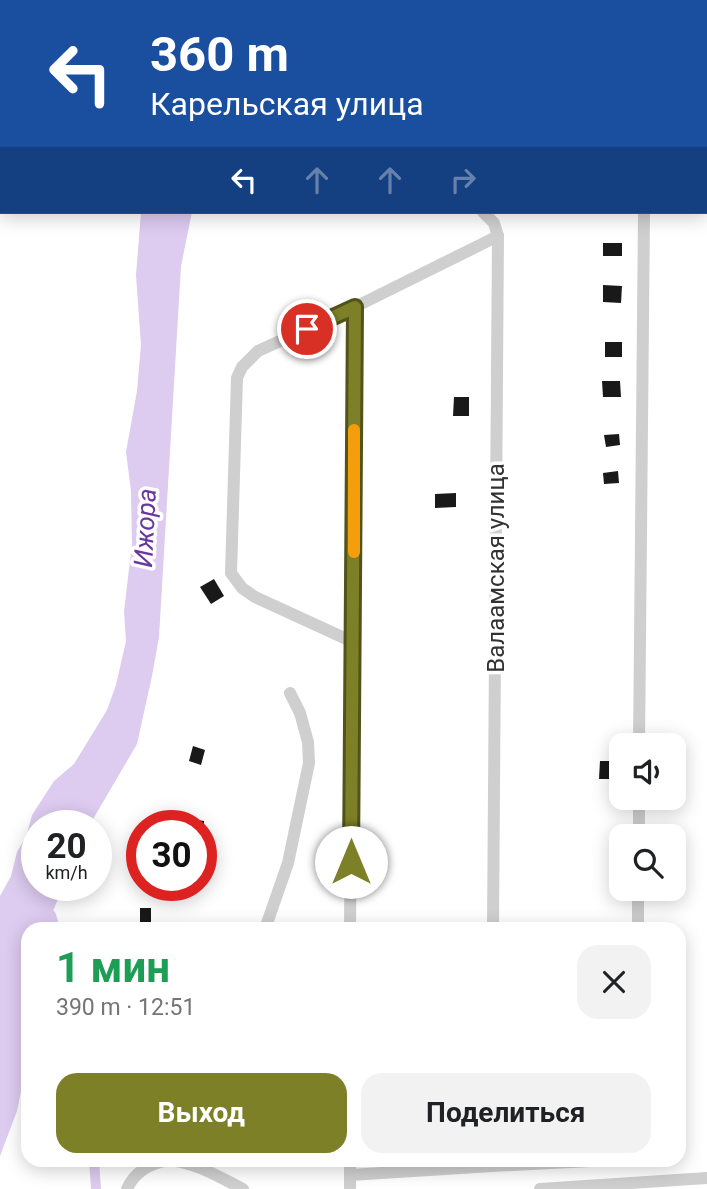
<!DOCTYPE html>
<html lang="ru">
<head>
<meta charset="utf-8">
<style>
	:root { --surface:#fff; --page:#f2f2f2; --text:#202124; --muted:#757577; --accent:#7d8026 }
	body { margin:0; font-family:Roboto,sans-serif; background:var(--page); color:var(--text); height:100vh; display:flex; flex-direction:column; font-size:26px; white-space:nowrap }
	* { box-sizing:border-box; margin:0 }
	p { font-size:23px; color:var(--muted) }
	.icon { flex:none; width:38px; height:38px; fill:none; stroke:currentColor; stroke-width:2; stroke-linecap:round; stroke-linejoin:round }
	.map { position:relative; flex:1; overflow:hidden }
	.details { position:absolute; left:21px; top:922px; width:665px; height:245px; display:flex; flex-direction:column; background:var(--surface); border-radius:21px; box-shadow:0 4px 18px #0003 }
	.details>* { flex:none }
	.guide { position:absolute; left:0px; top:0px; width:707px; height:214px; box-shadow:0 4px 18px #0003; background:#1a4fa0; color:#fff; overflow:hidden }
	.tools { position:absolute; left:609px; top:733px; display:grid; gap:14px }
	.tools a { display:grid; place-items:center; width:77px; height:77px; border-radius:14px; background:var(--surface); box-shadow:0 4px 18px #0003; font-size:35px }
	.speed { position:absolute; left:21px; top:810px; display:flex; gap:14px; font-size:35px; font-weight:700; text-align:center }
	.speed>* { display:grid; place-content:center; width:91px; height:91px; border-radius:50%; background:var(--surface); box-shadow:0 4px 18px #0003; line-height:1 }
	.speed small { font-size:18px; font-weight:400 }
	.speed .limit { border:10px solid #d22; background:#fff; color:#111 }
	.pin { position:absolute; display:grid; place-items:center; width:60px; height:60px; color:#fff; margin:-30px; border:4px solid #fff; border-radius:50%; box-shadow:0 2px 7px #0007 }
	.me { position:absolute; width:77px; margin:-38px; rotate:0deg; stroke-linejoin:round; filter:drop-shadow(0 0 5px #0008) }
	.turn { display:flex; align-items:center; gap:24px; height:147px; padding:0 35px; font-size:32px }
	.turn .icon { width:91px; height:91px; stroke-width:2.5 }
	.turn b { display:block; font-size:49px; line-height:60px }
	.lanes { display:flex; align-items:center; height:66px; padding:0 35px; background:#0003; justify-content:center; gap:35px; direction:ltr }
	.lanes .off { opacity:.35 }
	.round { display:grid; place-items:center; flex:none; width:74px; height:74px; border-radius:21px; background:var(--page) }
	.headline { display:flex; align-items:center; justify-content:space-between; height:119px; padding:0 35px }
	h1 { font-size:42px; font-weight:700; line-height:52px; color:#1e9e55 }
	.button { display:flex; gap:14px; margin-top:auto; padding:14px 35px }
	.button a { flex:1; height:80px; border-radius:21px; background:var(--accent); color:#fff; font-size:28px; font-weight:700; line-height:80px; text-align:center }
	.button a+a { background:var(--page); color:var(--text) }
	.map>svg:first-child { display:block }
</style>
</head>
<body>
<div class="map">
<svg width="707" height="1189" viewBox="0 0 707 1189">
	<rect width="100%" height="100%" fill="#fff"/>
	<polygon fill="#ddcbf0" points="141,212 192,212 181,266 159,637 152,676 137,744 89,826 37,826 37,886 63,886 46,929 28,929 27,1061 17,1111 0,1156 0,896 11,876 17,852 26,837 32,815 54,781 74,764 107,710 116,685 126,641 124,611 132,544 131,491 126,452 137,391 141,345 136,275"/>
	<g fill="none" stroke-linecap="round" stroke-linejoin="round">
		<g stroke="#ddcbf0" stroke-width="3.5">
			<polyline points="441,2 442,0"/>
			<polyline points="0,4 2,6"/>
		</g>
		<g stroke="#ddcbf0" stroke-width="10">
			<polyline points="51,915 55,929"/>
			<polyline points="94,1160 96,1189"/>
		</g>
	</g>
	<g fill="#191919">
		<rect x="603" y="243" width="19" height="13"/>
		<polygon points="603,285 622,286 621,303 603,302"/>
		<rect x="605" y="342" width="17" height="15"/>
		<polygon points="602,381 620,381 621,397 603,397"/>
		<polygon points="454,397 469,397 469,416 453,416"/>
		<polygon points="619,434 620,445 606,447 604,435"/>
		<polygon points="618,471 619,483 604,484 603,473"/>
		<polygon points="456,493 456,507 435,508 435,494"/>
		<polygon points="214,579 224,596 211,604 200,587"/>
		<polygon points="193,746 205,750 201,765 189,761"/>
		<polygon points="600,761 615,761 614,779 599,779"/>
		<polygon points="178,817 204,821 204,826 176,826"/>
		<rect x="140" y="908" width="11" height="19"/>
	</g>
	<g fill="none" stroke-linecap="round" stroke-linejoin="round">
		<g stroke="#cfcfcf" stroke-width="12">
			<polyline points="476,0 478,2"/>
			<polyline points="692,0 694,2"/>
			<polyline points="459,2 461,0"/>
			<polyline points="705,12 707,14"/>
			<polyline points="705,73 707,72"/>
			<polyline points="483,212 494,223 498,236 493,929"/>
			<polyline points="353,642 255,597 242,588 231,573 237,378 242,367 258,351 355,307 498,236"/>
			<polyline points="639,746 644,212"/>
			<polyline points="639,836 639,798"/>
			<polyline points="265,929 288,863 309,763 308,742 300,713 290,693"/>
			<polyline points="350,929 355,307"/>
			<polyline points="638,929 638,889"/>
			<path d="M 168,1160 C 195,1162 219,1177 243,1189"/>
			<polyline points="350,1160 350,1189"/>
			<polyline points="492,1166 610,1160"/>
			<polyline points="350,1175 492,1166 492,1160"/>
			<path d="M 127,1189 C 135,1171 150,1164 168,1160"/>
			<polyline points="540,1189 707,1178"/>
		</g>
	</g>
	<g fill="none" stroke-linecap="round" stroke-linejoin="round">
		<defs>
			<polyline id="route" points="307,329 355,307 351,862"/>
		</defs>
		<use href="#route" stroke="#515319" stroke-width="18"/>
		<use href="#route" stroke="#7d8026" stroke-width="12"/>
		<polyline stroke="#f59e0b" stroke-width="12" points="354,552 354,430"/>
	</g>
	<g text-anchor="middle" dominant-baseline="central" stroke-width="7" stroke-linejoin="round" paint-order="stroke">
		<g font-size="24" fill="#323232" stroke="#fff">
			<text transform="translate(496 568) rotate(-90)">Валаамская улица</text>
		</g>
		<g font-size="26" font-style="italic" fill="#69379d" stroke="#fff">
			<text transform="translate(145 528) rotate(-87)">Ижора</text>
		</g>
	</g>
</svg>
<div class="tools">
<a><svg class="icon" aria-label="sound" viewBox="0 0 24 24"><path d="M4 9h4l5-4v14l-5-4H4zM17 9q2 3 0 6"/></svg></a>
<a><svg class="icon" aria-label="search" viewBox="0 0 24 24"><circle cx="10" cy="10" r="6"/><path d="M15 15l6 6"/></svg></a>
</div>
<div class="speed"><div>20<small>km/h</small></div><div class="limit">30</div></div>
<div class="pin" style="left:307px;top:329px;background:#d93025"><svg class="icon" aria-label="arrive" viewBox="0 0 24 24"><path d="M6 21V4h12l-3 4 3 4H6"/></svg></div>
<svg class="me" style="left:351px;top:862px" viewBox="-20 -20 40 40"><circle r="19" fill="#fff"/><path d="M0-13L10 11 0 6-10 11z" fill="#7d8026"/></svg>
<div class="guide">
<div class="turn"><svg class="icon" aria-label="left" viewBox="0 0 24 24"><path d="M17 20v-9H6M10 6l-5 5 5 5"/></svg><div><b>360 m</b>Карельская улица</div></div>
<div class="lanes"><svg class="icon" aria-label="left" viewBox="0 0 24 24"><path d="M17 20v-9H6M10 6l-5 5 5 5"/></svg><svg class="icon off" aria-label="ahead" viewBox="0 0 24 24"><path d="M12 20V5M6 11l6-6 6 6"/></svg><svg class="icon off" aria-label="ahead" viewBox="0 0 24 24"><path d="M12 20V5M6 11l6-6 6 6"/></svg><svg class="icon off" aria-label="right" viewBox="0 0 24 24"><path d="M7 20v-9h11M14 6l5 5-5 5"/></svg></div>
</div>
<section class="details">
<div class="headline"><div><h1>1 мин</h1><p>390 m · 12:51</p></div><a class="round"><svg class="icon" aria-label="close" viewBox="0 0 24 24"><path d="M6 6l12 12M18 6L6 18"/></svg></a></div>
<div class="button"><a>Выход</a><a>Поделиться</a></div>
</section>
</div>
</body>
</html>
